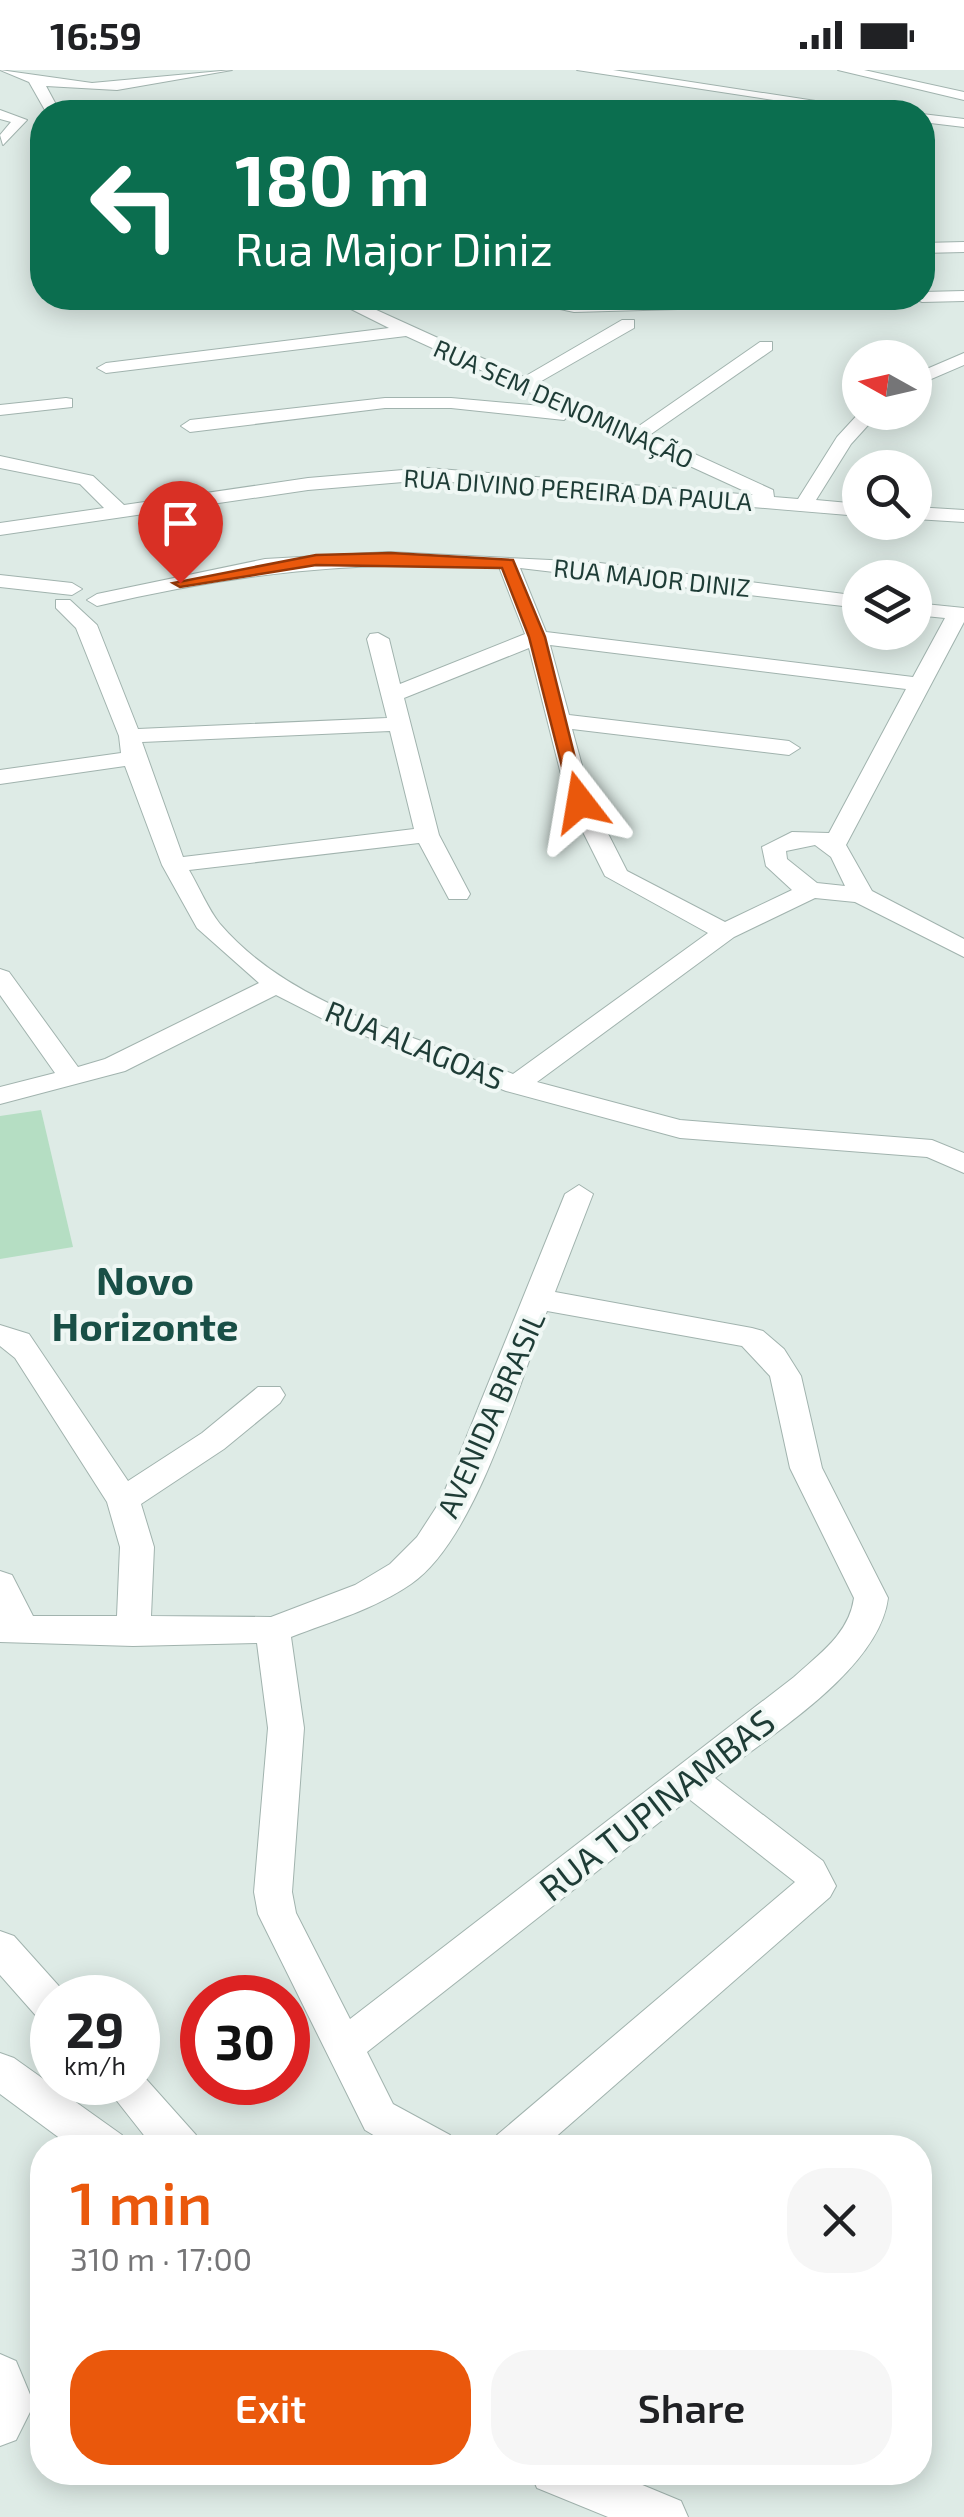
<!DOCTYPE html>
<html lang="en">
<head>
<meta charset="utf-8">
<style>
	:root { --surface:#fff; --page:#f6f6f6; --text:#202124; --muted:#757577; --accent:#ea580c }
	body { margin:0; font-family:"Exo 2",sans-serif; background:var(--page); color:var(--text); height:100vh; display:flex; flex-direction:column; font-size:38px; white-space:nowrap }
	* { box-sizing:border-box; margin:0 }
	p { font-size:32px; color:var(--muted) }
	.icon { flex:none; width:55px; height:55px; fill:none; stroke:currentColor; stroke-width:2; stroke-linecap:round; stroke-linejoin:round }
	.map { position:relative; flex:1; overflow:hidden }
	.sheet { position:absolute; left:30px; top:2065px; width:902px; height:350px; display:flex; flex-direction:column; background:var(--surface); border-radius:40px; box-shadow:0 5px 25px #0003 }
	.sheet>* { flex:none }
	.hud { position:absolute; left:30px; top:30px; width:905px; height:210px; border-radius:40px; box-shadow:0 5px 25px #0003; background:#0b6e4f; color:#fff; overflow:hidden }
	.needle { width:65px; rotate:278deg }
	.controls { position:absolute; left:842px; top:270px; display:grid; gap:20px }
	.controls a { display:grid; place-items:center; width:90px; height:90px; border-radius:50%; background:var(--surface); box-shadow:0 5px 25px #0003; font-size:50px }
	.speed { position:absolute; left:30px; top:1905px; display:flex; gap:20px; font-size:50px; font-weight:700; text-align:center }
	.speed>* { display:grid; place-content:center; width:130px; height:130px; border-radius:50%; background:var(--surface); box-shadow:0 5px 25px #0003; line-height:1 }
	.speed small { font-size:25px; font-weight:400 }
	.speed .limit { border:15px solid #d22; background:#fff; color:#111 }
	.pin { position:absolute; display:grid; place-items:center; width:85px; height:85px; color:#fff; margin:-102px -42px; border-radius:50% 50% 50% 0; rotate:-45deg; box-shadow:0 0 10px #0007 }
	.pin .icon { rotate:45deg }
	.me { position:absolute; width:110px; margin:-55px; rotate:346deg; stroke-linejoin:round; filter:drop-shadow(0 0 8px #0008) }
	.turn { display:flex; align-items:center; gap:35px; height:210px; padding:0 40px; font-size:45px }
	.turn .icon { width:130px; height:130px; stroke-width:2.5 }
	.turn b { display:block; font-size:70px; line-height:85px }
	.round { display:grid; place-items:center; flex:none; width:105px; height:105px; border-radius:40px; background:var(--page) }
	.overview { display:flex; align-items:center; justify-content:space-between; height:170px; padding:0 40px }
	h1 { font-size:60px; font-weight:600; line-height:75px; color:var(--accent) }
	.primary-button { display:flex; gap:20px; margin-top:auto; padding:20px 40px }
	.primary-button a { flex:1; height:115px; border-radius:40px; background:var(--accent); color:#fff; font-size:40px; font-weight:600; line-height:115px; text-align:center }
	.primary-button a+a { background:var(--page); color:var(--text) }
	.status { display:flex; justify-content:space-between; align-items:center; height:70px; padding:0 50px; background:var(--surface); direction:ltr }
	.status svg { height:28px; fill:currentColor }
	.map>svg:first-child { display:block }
</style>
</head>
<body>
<div class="status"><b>16:59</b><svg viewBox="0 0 49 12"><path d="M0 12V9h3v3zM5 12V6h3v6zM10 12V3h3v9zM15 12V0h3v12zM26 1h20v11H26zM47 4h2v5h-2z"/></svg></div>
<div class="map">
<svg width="964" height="2447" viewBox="0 0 964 2447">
	<rect width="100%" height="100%" fill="#deebe6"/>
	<polygon fill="#b5dec3" points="41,1040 73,1177 0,1189 0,1046"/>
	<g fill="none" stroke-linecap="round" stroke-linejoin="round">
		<defs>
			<g id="minor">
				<polygon points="0,0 92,13 232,0 117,20 46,16 60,42 46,42 29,12"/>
				<polygon points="577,0 613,0 887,42 853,42"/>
				<polygon points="838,0 864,0 964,22 964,30"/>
				<polygon points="0,40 27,50 3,75 0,65 11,52 0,49"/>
				<polygon points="922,44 964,49 964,57 922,52"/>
				<polygon points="964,172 964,182 922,183 922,173"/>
				<polygon points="964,221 964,231 922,232 914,228 922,228 922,222"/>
				<polygon points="329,228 350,228 524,307 622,250 634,250 634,258 538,313 636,358 760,272 772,272 772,280 651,364 773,420 774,427 798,429 837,367 860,342 880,342 851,374 816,430 860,434 860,446 427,410 308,420 0,465 0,453 104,438 80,414 0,398 0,386 93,406 124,435 308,408 427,398 753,425 572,342 564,350 451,338 385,338 190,362 181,356 190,350 385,328 451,328 564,338 406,266 106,303 97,298 106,293 389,258"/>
				<polygon points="509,228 574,232 899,228 891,233 574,242"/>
				<polygon points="964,283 964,295 915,316 915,304"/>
				<polygon points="66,328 72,329 72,337 0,345 0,335"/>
				<polygon points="915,437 964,440 964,452 915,449"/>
				<path d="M 388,482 L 592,492 L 860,526 L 860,538 L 520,498 L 546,562 L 913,607 L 945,548 L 915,545 L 915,533 L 964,538 L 964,552 L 846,775 L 872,821 L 964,869 L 964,887 L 855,832 L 815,828 L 734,867 L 537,1012 L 680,1050 L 932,1070 L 964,1083 L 964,1103 L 927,1087 L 680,1068 L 506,1021 L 327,951 L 276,925 L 125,1001 L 0,1034 L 0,1017 L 55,1003 L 0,925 L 0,899 L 9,902 L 78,997 L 105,989 L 259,913 L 197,858 L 162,795 L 125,696 L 0,714 L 0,700 L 121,683 L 119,666 L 76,558 L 56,538 L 56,530 L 70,530 L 97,555 L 138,659 L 387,648 L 367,569 L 370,564 L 378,563 L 389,569 L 400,614 L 525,564 L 499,497 C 354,490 238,503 97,536 L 87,530 L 97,524 L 265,489 ZM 550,575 L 906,619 L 829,763 L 792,762 L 762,777 L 766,796 L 792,820 L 725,852 L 627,801 L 592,732 L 572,659 L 789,685 L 800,678 L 789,671 L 569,645 ZM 529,578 L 568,732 L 605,806 L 708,863 L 513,1004 C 415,966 291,937 220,854 C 208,839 199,817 189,800 L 419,773 L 449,829 L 467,829 L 470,824 L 439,765 L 404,628 ZM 390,661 L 414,759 L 183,787 L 142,672 ZM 815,775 L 831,787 L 845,816 L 817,813 L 787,789 L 786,781 Z"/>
				<polygon points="0,505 72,513 82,519 72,525 0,517"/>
				<path d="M 579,1115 L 593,1124 L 555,1222 L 752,1258 L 763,1261 L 784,1279 L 801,1306 L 822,1398 L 888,1528 C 879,1600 769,1666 715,1708 L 823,1791 L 836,1816 L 830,1827 L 543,2078 L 492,2078 L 497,2065 L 795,1812 L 689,1729 L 367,1982 L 393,2034 L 450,2065 L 455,2078 L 395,2078 L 365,2060 L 258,1844 L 254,1822 L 268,1658 L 257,1573 L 133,1576 L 0,1572 L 0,1501 L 12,1505 L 33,1546 L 117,1546 L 120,1477 L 107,1432 L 15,1288 L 0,1276 L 0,1255 L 29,1264 L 128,1411 L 202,1363 L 258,1317 L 280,1317 L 285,1325 L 280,1333 L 224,1379 L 141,1434 L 154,1477 L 151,1546 L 271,1547 L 355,1515 L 390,1494 L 417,1467 L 441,1430 L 565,1124 ZM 547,1241 L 742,1276 L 770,1306 L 790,1398 L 854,1528 C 849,1564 819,1584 794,1607 L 350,1949 L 296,1843 L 292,1822 L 304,1658 L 291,1567 C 332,1551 375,1539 411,1514 C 476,1469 518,1316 547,1241 Z"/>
				<polygon points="0,1861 14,1866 66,1924 68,1928 52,1928 52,1953 38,1948 0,1905"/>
				<polygon points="0,1983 14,1988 122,2065 127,2078 73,2078 0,2024"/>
				<polygon points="138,2000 196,2065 201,2078 154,2078 102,2012 138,2012"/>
				<polygon points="0,2284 16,2291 34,2334 16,2370 0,2376"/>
				<polygon points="530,2402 611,2402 681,2431 688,2447 608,2447 537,2418"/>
			</g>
		</defs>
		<use href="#minor" stroke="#a1b3ae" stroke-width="2"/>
		<use href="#minor" fill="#fff" fill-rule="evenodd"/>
	</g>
	<polygon fill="#ea580c" stroke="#983908" stroke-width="2.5" points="391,483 513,490 545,567 587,736 571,732 529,567 502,498 316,495 180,517 173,513 316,485"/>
	<g text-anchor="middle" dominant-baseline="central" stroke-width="8" stroke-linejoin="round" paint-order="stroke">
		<g font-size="25" fill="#1e3c36" stroke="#eff7f4">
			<text transform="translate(564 333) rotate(24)">RUA SEM DENOMINAÇÃO</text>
			<text transform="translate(578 419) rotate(4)">RUA DIVINO PEREIRA DA PAULA</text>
			<text transform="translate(652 507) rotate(6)">RUA MAJOR DINIZ</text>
		</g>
		<g font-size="30" fill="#1e3c36" stroke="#eff7f4">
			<text transform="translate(415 974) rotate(22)">RUA ALAGOAS</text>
			<text transform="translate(490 1344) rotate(-66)">AVENIDA BRASIL</text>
		</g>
		<g font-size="35" fill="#1e3c36" stroke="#eff7f4">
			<text transform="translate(656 1734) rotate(-38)">RUA TUPINAMBAS</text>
		</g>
		<g font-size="40" font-weight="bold" fill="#194f46" stroke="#eff7f4">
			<text x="145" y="1209">Novo<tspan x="145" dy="46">Horizonte</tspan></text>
		</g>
	</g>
</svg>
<div class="controls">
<a><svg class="needle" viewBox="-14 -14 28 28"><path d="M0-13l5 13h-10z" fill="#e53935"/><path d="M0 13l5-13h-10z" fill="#757577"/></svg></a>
<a><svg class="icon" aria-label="search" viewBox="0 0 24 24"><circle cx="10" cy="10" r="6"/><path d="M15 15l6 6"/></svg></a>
<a><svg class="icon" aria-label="layers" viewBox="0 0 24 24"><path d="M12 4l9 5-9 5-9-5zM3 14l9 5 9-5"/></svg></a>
</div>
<div class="speed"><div>29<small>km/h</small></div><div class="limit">30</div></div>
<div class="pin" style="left:180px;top:513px;background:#d93025"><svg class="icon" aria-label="arrive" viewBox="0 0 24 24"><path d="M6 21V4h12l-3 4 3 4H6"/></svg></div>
<svg class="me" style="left:580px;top:732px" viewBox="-20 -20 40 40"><path d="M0-17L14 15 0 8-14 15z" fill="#ea580c" stroke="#fff" stroke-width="4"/></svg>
<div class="hud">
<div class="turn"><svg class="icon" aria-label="left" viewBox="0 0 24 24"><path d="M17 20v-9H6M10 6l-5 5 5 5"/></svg><div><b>180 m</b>Rua Major Diniz</div></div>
</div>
<section class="sheet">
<div class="overview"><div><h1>1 min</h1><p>310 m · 17:00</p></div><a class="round"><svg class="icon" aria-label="close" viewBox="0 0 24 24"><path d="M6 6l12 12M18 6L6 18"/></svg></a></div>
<div class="primary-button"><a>Exit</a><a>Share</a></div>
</section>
</div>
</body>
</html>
